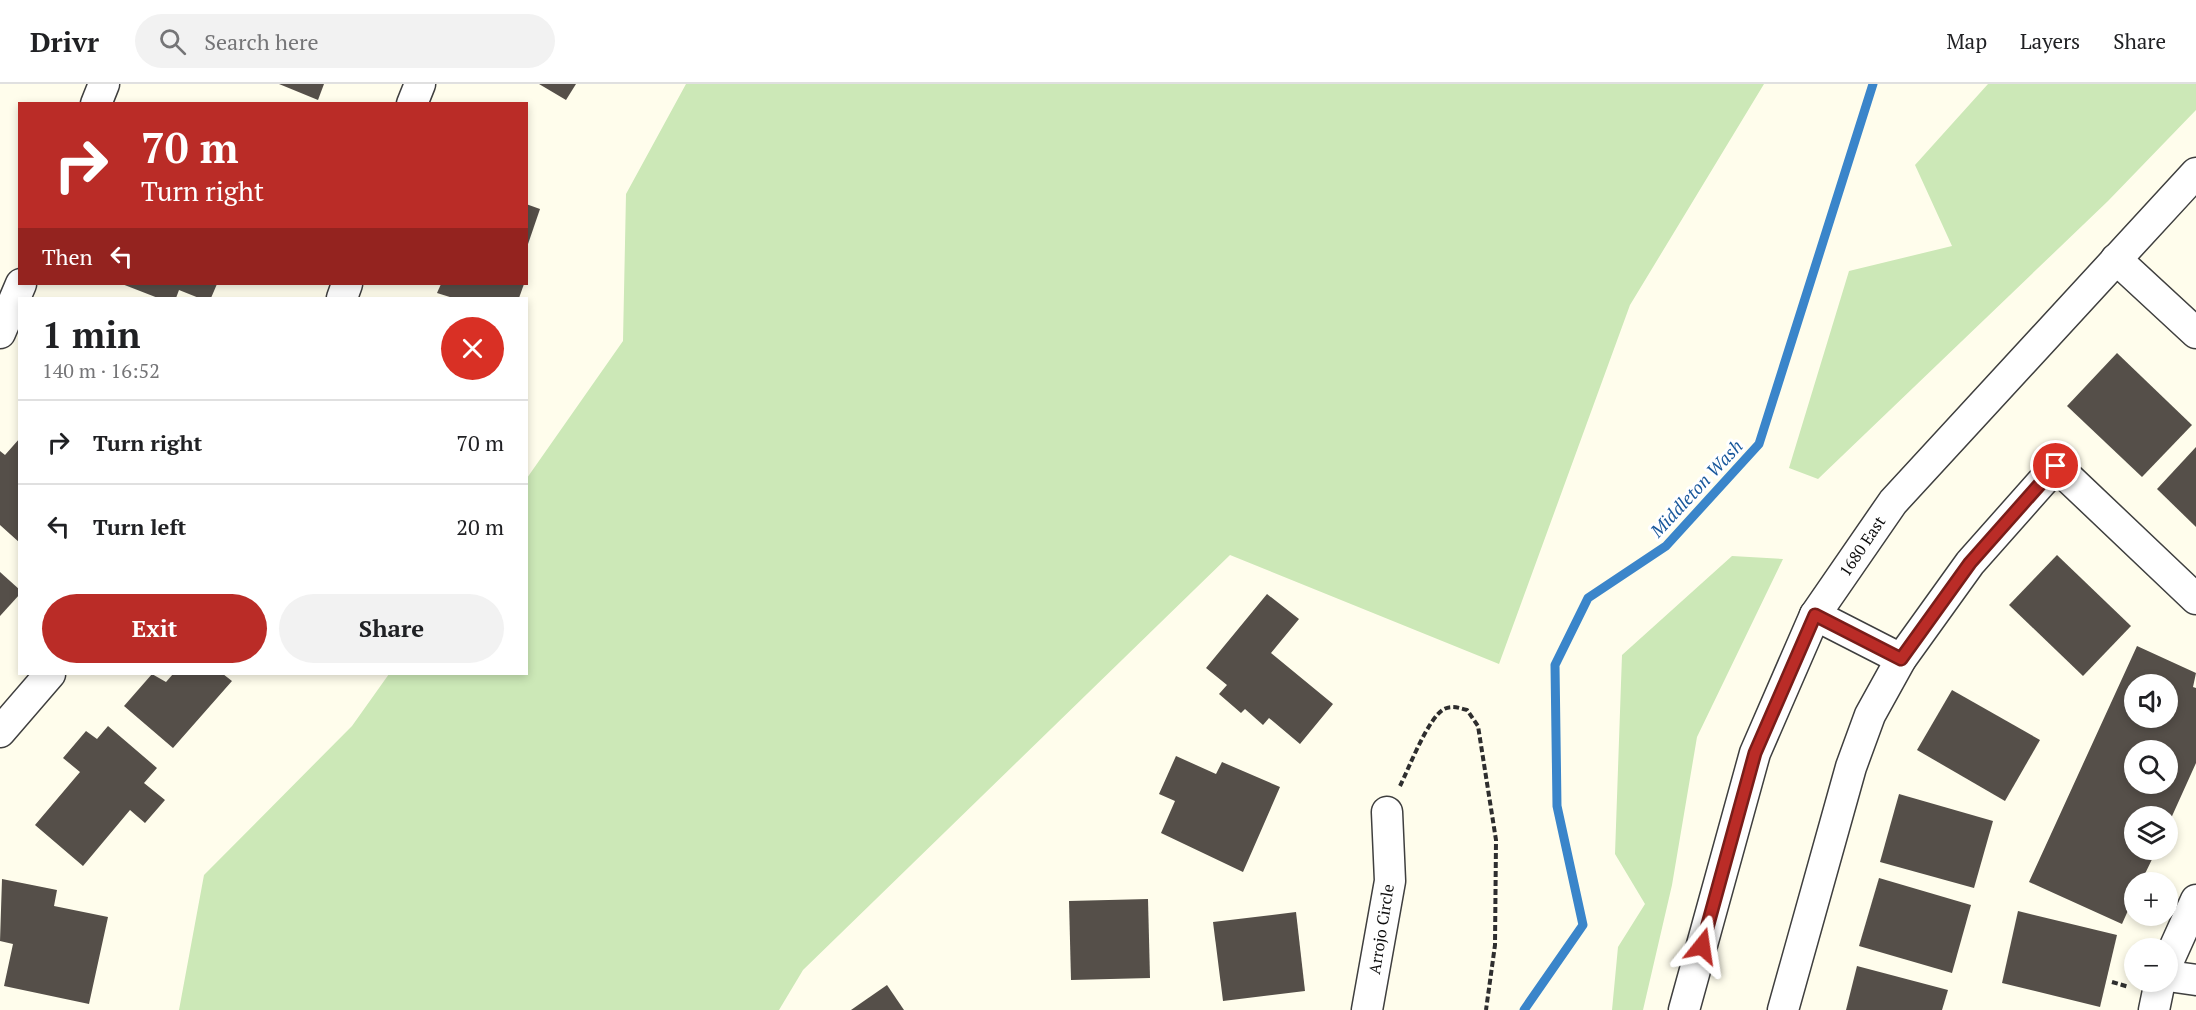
<!DOCTYPE html>
<html lang="en">
<head>
<meta charset="utf-8">
<style>
	:root { --surface:#fff; --page:#f2f2f2; --text:#202124; --muted:#757577; --line:#e0e0e0; --accent:#ba2c27 }
	body { margin:0; font-family:"PT Serif",serif; background:var(--page); color:var(--text); height:100vh; display:flex; flex-direction:column; font-size:22px; white-space:nowrap }
	* { box-sizing:border-box; margin:0 }
	p { font-size:20px; color:var(--muted) }
	.icon { flex:none; width:33px; height:33px; fill:none; stroke:currentColor; stroke-width:2; stroke-linecap:round; stroke-linejoin:round }
	.map { position:relative; flex:1; overflow:hidden }
	.drawer { position:absolute; left:18px; top:213px; width:510px; height:378px; display:flex; flex-direction:column; background:var(--surface); border-radius:0px; box-shadow:0 3px 9px #0003 }
	.drawer>* { flex:none }
	.banner { position:absolute; left:18px; top:18px; width:510px; height:183px; border-radius:0px; box-shadow:0 3px 9px #0003; background:#ba2c27; color:#fff; overflow:hidden }
	.buttons { position:absolute; left:2124px; top:590px; display:grid; gap:12px }
	.buttons a { display:grid; place-items:center; width:54px; height:54px; border-radius:50%; background:var(--surface); box-shadow:0 3px 9px #0003; font-size:30px }
	.pin { position:absolute; display:grid; place-items:center; width:51px; height:51px; color:#fff; margin:-26px; border:3px solid #fff; border-radius:50%; box-shadow:0 2px 6px #0007 }
	.me { position:absolute; width:66px; margin:-33px; rotate:15deg; stroke-linejoin:round; filter:drop-shadow(0 0 4px #0008) }
	.turn { display:flex; align-items:center; gap:21px; height:126px; padding:0 24px; font-size:27px }
	.turn .icon { width:78px; height:78px; stroke-width:2.5 }
	.turn b { display:block; font-size:42px; line-height:51px }
	.then { display:flex; align-items:center; height:57px; padding:0 24px; background:#0003; gap:12px; font-size:22px }
	.round { display:grid; place-items:center; flex:none; width:63px; height:63px; border-radius:32px; background:var(--page) }
	.overview { display:flex; align-items:center; justify-content:space-between; height:102px; padding:0 24px }
	h1 { font-size:36px; font-weight:600; line-height:45px }
	.primary-button { display:flex; gap:12px; margin-top:auto; padding:12px 24px }
	.primary-button a { flex:1; height:69px; border-radius:36px; background:var(--accent); color:#fff; font-size:24px; font-weight:600; line-height:69px; text-align:center }
	.primary-button a+a { background:var(--page); color:var(--text) }
	ul { padding:0; list-style:none }
	li { display:flex; align-items:center; gap:18px; height:84px; padding:0 24px; border-top:2px solid var(--line) }
	li div { flex:1 }
	li b { display:block; font-size:22px }
	li em { font-style:normal }
	header { display:flex; align-items:center; gap:36px; box-sizing:border-box; height:84px; padding:0 30px; background:var(--surface); border-bottom:2px solid var(--line) }
	header strong { font-size:28px }
	nav { display:flex; gap:33px; margin-inline-start:auto; font-size:21px }
	.search { width:420px; height:54px; background:var(--page); display:flex; align-items:center; gap:15px; box-sizing:border-box; padding:0 21px; border-radius:33px; color:var(--muted); font-size:22px }
	.map>svg:first-child { display:block }
</style>
</head>
<body>
<header>
<strong>Drivr</strong>
<div class="search"><svg class="icon" aria-label="search" viewBox="0 0 24 24"><circle cx="10" cy="10" r="6"/><path d="M15 15l6 6"/></svg>Search here</div>
<nav><a>Map</a><a>Layers</a><a>Share</a></nav>
</header>
<div class="map">
<svg width="2196" height="926" viewBox="0 0 2196 926">
	<rect width="100%" height="100%" fill="#fffdec"/>
	<g fill="#cce8b7">
		<polygon points="686,0 1764,0 1630,221 1499,580 1230,471 803,886 779,926 179,926 204,791 352,642 389,590 526,590 527,394 623,257 626,110"/>
		<polygon points="1988,0 2196,0 2196,26 2108,117 1818,395 1789,384 1849,187 1952,162 1915,81"/>
		<polygon points="1732,472 1783,475 1697,653 1672,801 1643,926 1612,926 1618,863 1645,820 1615,770 1622,571"/>
	</g>
	<g fill="none" stroke-linecap="round" stroke-linejoin="round">
		<polyline stroke="#3a85ca" stroke-width="9" points="1524,926 1583,841 1557,722 1555,581 1588,514 1666,462 1759,360 1873,0"/>
	</g>
	<g fill="#554f49" fill-rule="evenodd">
		<polygon points="279,0 324,0 318,16"/>
		<polygon points="539,0 576,0 566,16"/>
		<polygon points="526,120 540,125 527,163 526,163"/>
		<polygon points="122,200 217,200 211,214 199,214 179,206 176,214 158,214"/>
		<polygon points="441,200 524,200 519,214 453,214 437,209"/>
		<polygon points="2117,269 2192,341 2142,393 2067,322"/>
		<polygon points="20,354 20,459 0,441 0,367 5,371"/>
		<polygon points="2196,363 2196,443 2157,405"/>
		<polygon points="2057,471 2131,542 2083,592 2009,521"/>
		<polygon points="0,488 20,506 20,510 0,532"/>
		<polygon points="1267,510 1299,535 1271,569 1333,620 1300,660 1269,634 1263,641 1245,625 1241,629 1219,610 1227,601 1206,584"/>
		<path d="M 2137,562 L 2196,589 L 2193,603 L 2196,604 L 2196,679 L 2168,741 L 2168,732 L 2134,732 L 2134,765 L 2157,765 L 2141,798 L 2134,798 L 2134,813 L 2122,840 L 2029,798 ZM 2134,600 L 2168,600 L 2168,633 L 2134,633 ZM 2134,666 L 2168,666 L 2168,699 L 2134,699 Z"/>
		<polygon points="152,590 166,598 173,590 223,590 232,597 173,664 124,622"/>
		<polygon points="1952,606 2040,656 2005,717 1917,666"/>
		<polygon points="108,642 157,684 144,699 165,716 145,739 130,726 83,782 35,741 80,688 63,674 86,647 97,655"/>
		<polygon points="1176,672 1216,690 1222,678 1280,703 1243,788 1161,749 1175,717 1159,710"/>
		<polygon points="1899,710 1993,737 1974,804 1880,778"/>
		<polygon points="1879,794 1971,821 1952,889 1859,862"/>
		<polygon points="2,795 57,806 54,822 108,833 89,920 4,902 13,860 0,857"/>
		<polygon points="1148,815 1150,894 1071,896 1069,817"/>
		<polygon points="2018,827 2117,851 2100,923 2002,899"/>
		<polygon points="1296,828 1305,907 1223,917 1213,838"/>
		<polygon points="1857,882 1948,906 1942,926 1846,926"/>
		<polygon points="887,901 904,926 851,926"/>
	</g>
	<g fill="none" stroke-linecap="round" stroke-linejoin="round">
		<defs>
			<g id="street">
				<polyline points="96,20 104,0"/>
				<polyline points="412,20 420,0"/>
				<polyline points="2116,175 2196,249"/>
				<polyline points="342,214 347,200"/>
				<polyline points="0,249 21,200"/>
				<polyline points="1815,531 1901,575"/>
				<polyline points="0,648 50,590"/>
				<polyline points="2168,878 2196,816"/>
				<polyline points="2168,892 2196,896"/>
				<polyline points="1367,926 1390,797 1387,728"/>
				<polyline points="1684,926 1755,669 1815,531 1893,418 2196,89"/>
				<polyline points="1783,926 1851,683 1870,631 1901,575 1970,479 2056,382 2196,515"/>
				<polyline points="2154,926 2160,897"/>
			</g>
		</defs>
		<use href="#street" stroke="#3f3f3f" stroke-width="33"/>
		<g stroke="#2e2e2e" stroke-width="4" stroke-dasharray="6 3" stroke-linecap="butt">
			<path d="M 1400,702 C 1409,684 1428,634 1444,625 C 1452,621 1459,624 1467,626 L 1478,642 L 1496,756 L 1495,861 L 1486,926"/>
			<polyline points="2112,898 2129,903"/>
		</g>
		<use href="#street" stroke="#fff" stroke-width="30"/>
	</g>
	<g fill="none" stroke-linecap="round" stroke-linejoin="round">
		<defs>
			<polyline id="route" points="1702,862 1755,669 1815,531 1901,575 1970,479 2056,382"/>
		</defs>
		<use href="#route" stroke="#791d19" stroke-width="15"/>
		<use href="#route" stroke="#ba2c27" stroke-width="10"/>
	</g>
	<g text-anchor="middle" dominant-baseline="central" stroke-width="6" stroke-linejoin="round" paint-order="stroke">
		<g font-size="16" fill="#0c0c0c" stroke="#fff">
			<text transform="translate(1862 462) rotate(-56)">1680 East</text>
			<text transform="translate(1381 845) rotate(-81)">Arrojo Circle</text>
		</g>
		<g font-size="18" font-style="italic" fill="#18579b" stroke="#fff">
			<text transform="translate(1696 404) rotate(-47)">Middleton Wash</text>
		</g>
	</g>
</svg>
<div class="buttons">
<a><svg class="icon" aria-label="sound" viewBox="0 0 24 24"><path d="M4 9h4l5-4v14l-5-4H4zM17 9q2 3 0 6"/></svg></a>
<a><svg class="icon" aria-label="search" viewBox="0 0 24 24"><circle cx="10" cy="10" r="6"/><path d="M15 15l6 6"/></svg></a>
<a><svg class="icon" aria-label="layers" viewBox="0 0 24 24"><path d="M12 4l9 5-9 5-9-5zM3 14l9 5 9-5"/></svg></a>
<a>+</a>
<a>−</a>
</div>
<div class="pin" style="left:2056px;top:382px;background:#d93025"><svg class="icon" aria-label="arrive" viewBox="0 0 24 24"><path d="M6 21V4h12l-3 4 3 4H6"/></svg></div>
<svg class="me" style="left:1702px;top:862px" viewBox="-20 -20 40 40"><path d="M0-17L14 15 0 8-14 15z" fill="#ba2c27" stroke="#fff" stroke-width="4"/></svg>
<div class="banner">
<div class="turn"><svg class="icon" aria-label="right" viewBox="0 0 24 24"><path d="M7 20v-9h11M14 6l5 5-5 5"/></svg><div><b>70 m</b>Turn right</div></div>
<div class="then">Then<svg class="icon" aria-label="left" viewBox="0 0 24 24"><path d="M17 20v-9H6M10 6l-5 5 5 5"/></svg></div>
</div>
<section class="drawer">
<div class="overview"><div><h1>1 min</h1><p>140 m · 16:52</p></div><a class="round" style="background:#d93025;color:#fff"><svg class="icon" aria-label="close" viewBox="0 0 24 24"><path d="M6 6l12 12M18 6L6 18"/></svg></a></div>
<ul>
<li><svg class="icon" aria-label="right" viewBox="0 0 24 24"><path d="M7 20v-9h11M14 6l5 5-5 5"/></svg><div><b>Turn right</b></div><em>70 m</em></li>
<li><svg class="icon" aria-label="left" viewBox="0 0 24 24"><path d="M17 20v-9H6M10 6l-5 5 5 5"/></svg><div><b>Turn left</b></div><em>20 m</em></li>
</ul>
<div class="primary-button"><a>Exit</a><a>Share</a></div>
</section>
</div>
</body>
</html>
